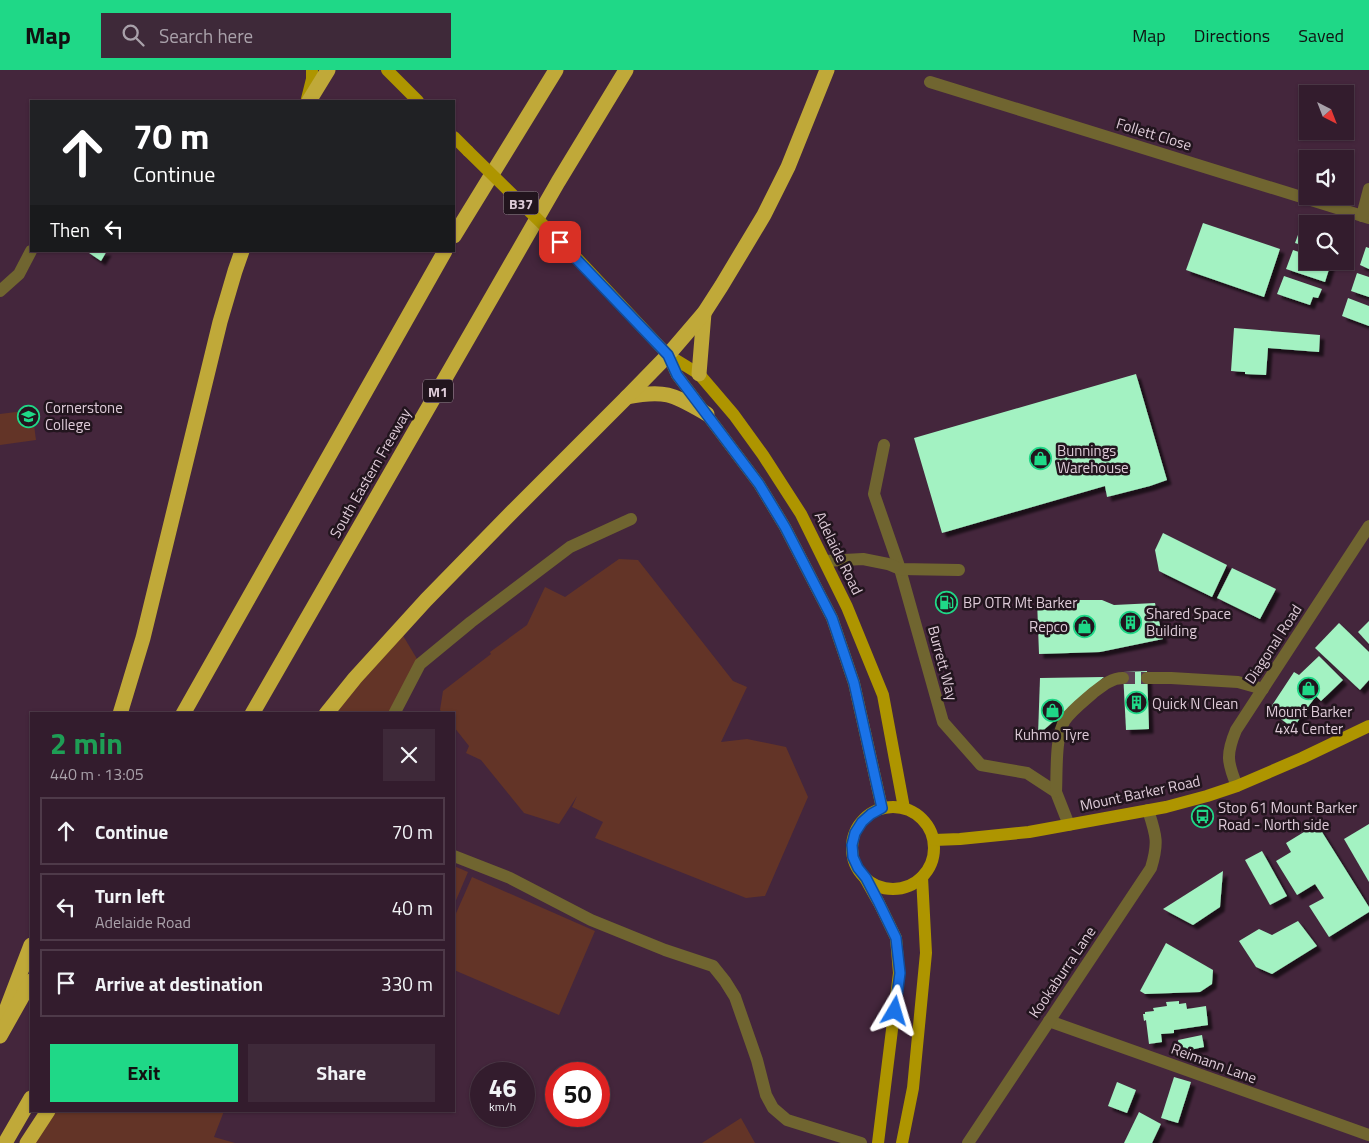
<!DOCTYPE html>
<html lang="en">
<head>
<meta charset="utf-8">
<style>
	:root { --surface:#331c2d; --page:#3e2939; --text:#f1f3f6; --muted:#a9a1aa; --line:#4e3a49; --accent:#1fd887 }
	body { margin:0; font-family:"Titillium Web",sans-serif; background:var(--page); color:var(--text); height:100vh; display:flex; flex-direction:column; font-size:19px; white-space:nowrap }
	* { box-sizing:border-box; margin:0 }
	p { font-size:16px; color:var(--muted) }
	.icon { flex:none; width:28px; height:28px; fill:none; stroke:currentColor; stroke-width:2; stroke-linecap:round; stroke-linejoin:round }
	.map { position:relative; flex:1; overflow:hidden }
	.details { position:absolute; left:30px; top:642px; width:425px; height:400px; display:flex; flex-direction:column; background:var(--surface); border-radius:0px; box-shadow:0 1px 4px #0004,0 0 0 1px var(--line) }
	.details>* { flex:none }
	.hud { position:absolute; left:30px; top:30px; width:425px; height:152px; border-radius:0px; box-shadow:0 1px 4px #0004,0 0 0 1px var(--line); background:#202124; color:#fff; overflow:hidden }
	.needle { width:32px; rotate:138deg }
	.controls { position:absolute; left:1299px; top:15px; display:grid; gap:10px }
	.controls a { display:grid; place-items:center; width:55px; height:55px; border-radius:0px; background:var(--surface); box-shadow:0 1px 4px #0004,0 0 0 1px var(--line); font-size:25px }
	.speed { position:absolute; left:470px; top:992px; display:flex; gap:10px; font-size:25px; font-weight:700; text-align:center }
	.speed>* { display:grid; place-content:center; width:65px; height:65px; border-radius:50%; background:var(--surface); box-shadow:0 1px 4px #0004,0 0 0 1px var(--line); line-height:1 }
	.speed small { font-size:12px; font-weight:400 }
	.speed .limit { border:8px solid #d22; background:#fff; color:#111 }
	.pin { position:absolute; display:grid; place-items:center; width:42px; height:42px; color:#fff; margin:-21px; border-radius:10px; box-shadow:0 2px 8px #0006 }
	.me { position:absolute; width:55px; margin:-28px; rotate:7deg; stroke-linejoin:round; filter:drop-shadow(0 0 4px #0008) }
	.turn { display:flex; align-items:center; gap:18px; height:105px; padding:0 20px; font-size:22px }
	.turn .icon { width:65px; height:65px; stroke-width:2.5 }
	.turn b { display:block; font-size:35px; line-height:42px }
	.then { display:flex; align-items:center; height:48px; padding:0 20px; background:#0003; gap:10px; font-size:19px }
	.round { display:grid; place-items:center; flex:none; width:52px; height:52px; border-radius:0px; background:var(--page) }
	.summary { display:flex; align-items:center; justify-content:space-between; height:85px; padding:0 20px }
	h1 { font-size:30px; font-weight:700; line-height:38px; color:#1e9e55 }
	.primary-button { display:flex; gap:10px; margin-top:auto; padding:10px 20px }
	.primary-button a { flex:1; height:58px; border-radius:0px; background:var(--accent); color:#111; font-size:20px; font-weight:700; line-height:58px; text-align:center }
	.primary-button a+a { background:var(--page); color:var(--text) }
	ul { padding:0; list-style:none }
	li { display:flex; align-items:center; gap:15px; height:68px; margin:0 10px 8px; padding:0 10px; border:2px solid var(--line); border-radius:0px }
	li div { flex:1 }
	li b { display:block; font-size:19px }
	li em { font-style:normal }
	header { display:flex; align-items:center; gap:30px; box-sizing:border-box; height:70px; padding:0 25px; background:var(--accent); color:#111 }
	header strong { font-size:24px }
	nav { display:flex; gap:28px; margin-inline-start:auto; font-size:18px }
	.search { width:350px; height:45px; background:var(--page); display:flex; align-items:center; gap:12px; box-sizing:border-box; padding:0 18px; border-radius:0px; color:var(--muted); font-size:19px }
	.map>svg:first-child { display:block }
</style>
</head>
<body>
<header>
<strong>Map</strong>
<div class="search"><svg class="icon" aria-label="search" viewBox="0 0 24 24"><circle cx="10" cy="10" r="6"/><path d="M15 15l6 6"/></svg>Search here</div>
<nav><a>Map</a><a>Directions</a><a>Saved</a></nav>
</header>
<div class="map">
<svg width="1369" height="1073" viewBox="0 0 1369 1073">
	<defs>
		<filter id="shadow"><feDropShadow dx="4.5" dy="4.5" stdDeviation="1" flood-color="#0009"/></filter>
	</defs>
	<rect width="100%" height="100%" fill="#44263c"/>
	<g fill="#633427">
		<polygon points="32,340 36,370 0,375 0,344"/>
		<polygon points="619,489 638,490 733,611 747,617 721,672 747,669 786,677 808,727 765,826 746,828 595,768 603,752 572,737 577,726 559,754 524,743 481,690 466,683 469,676 454,657 454,644 443,644 440,640 443,621 491,584 490,582 527,555 545,517 565,527"/>
		<polygon points="399,559 420,594 394,644 326,644"/>
		<polygon points="454,796 468,802 454,835"/>
		<polygon points="472,807 595,861 559,945 454,900 454,848"/>
		<polygon points="48,1041 224,1041 214,1067 235,1073 27,1073"/>
		<polygon points="741,1048 755,1073 702,1073"/>
	</g>
	<g fill="#a3f2c2" filter="url(#shadow)">
		<polygon points="1203,153 1280,179 1264,227 1186,200"/>
		<polygon points="1302,154 1308,157 1308,177 1295,173"/>
		<polygon points="1366,177 1369,178 1369,199 1360,195"/>
		<polygon points="1293,180 1308,185 1308,191 1325,191 1331,193 1325,212 1286,199"/>
		<polygon points="86,181 107,181 101,191"/>
		<polygon points="1357,203 1369,207 1369,227 1351,221"/>
		<polygon points="1284,206 1322,219 1318,228 1313,227 1310,235 1277,224"/>
		<polygon points="1348,228 1369,236 1369,256 1342,246"/>
		<polygon points="1234,258 1320,265 1319,282 1268,278 1266,305 1245,304 1245,302 1231,301"/>
		<polygon points="1136,304 1167,410 1150,416 1107,427 1105,416 942,463 914,368"/>
		<polygon points="1163,463 1227,495 1212,527 1159,501 1155,480"/>
		<polygon points="1232,498 1276,519 1260,549 1217,528"/>
		<polygon points="1037,530 1102,530 1114,535 1155,533 1163,569 1100,582 1039,584"/>
		<polygon points="1369,551 1369,574 1358,562"/>
		<polygon points="1339,553 1369,582 1369,610 1360,620 1315,578"/>
		<polygon points="1319,586 1343,610 1321,631 1316,626 1293,658 1269,640 1294,602 1299,605"/>
		<polygon points="1147,601 1149,659 1126,660 1123,602"/>
		<polygon points="1104,607 1038,665 1040,608"/>
		<polygon points="1317,754 1369,837 1369,842 1329,867 1309,836 1324,828 1315,814 1297,825 1276,791 1291,782 1286,773"/>
		<polygon points="1369,754 1369,812 1344,769"/>
		<polygon points="1262,781 1287,826 1270,835 1245,790"/>
		<polygon points="1223,801 1220,837 1193,855 1163,839"/>
		<polygon points="1298,851 1317,876 1272,904 1256,897 1239,871 1259,859 1272,865"/>
		<polygon points="1166,873 1213,900 1212,914 1200,922 1145,924 1140,921"/>
		<polygon points="1179,931 1179,934 1186,933 1187,939 1206,936 1208,955 1174,960 1174,963 1161,964 1162,972 1149,974 1146,950 1144,951 1143,944 1145,944 1145,942 1154,941 1153,938 1167,936 1166,932"/>
		<polygon points="1202,965 1204,977 1180,982 1178,970"/>
		<polygon points="1174,1007 1191,1012 1178,1053 1161,1048"/>
		<polygon points="1117,1012 1136,1020 1127,1043 1108,1036"/>
		<polygon points="1139,1042 1161,1054 1152,1073 1124,1073"/>
	</g>
	<g fill="none" stroke-linecap="round" stroke-linejoin="round">
		<polyline stroke="#5b3f53" stroke-width="12" stroke-dasharray="12 6" stroke-linecap="butt" points="1123,608 1147,608"/>
		<g stroke="#706530" stroke-width="12">
			<polyline points="930,12 1369,148"/>
			<polyline points="1362,146 1369,119"/>
			<polyline points="0,221 19,204 31,181"/>
			<polyline points="884,375 874,424 900,499 943,652 981,695 1027,703 1056,722 1069,755"/>
			<polyline points="825,491 863,489 888,494 900,499 959,500"/>
			<polyline points="1147,608 1171,608 1238,612 1263,619"/>
			<polyline points="394,644 420,594 471,552 570,477 631,449"/>
			<path d="M 1237,716 C 1227,692 1226,684 1236,660 L 1369,456"/>
			<path d="M 1056,722 C 1057,704 1055,665 1065,650 C 1072,640 1084,631 1093,623 C 1102,616 1111,608 1123,608"/>
			<polyline points="454,786 510,808 591,850 665,880 713,896 725,911 735,927 757,990 766,1025 773,1038 787,1050 861,1073"/>
			<polyline points="1049,951 1369,1065"/>
			<path d="M 968,1073 L 1151,798 C 1159,772 1156,765 1148,740"/>
		</g>
		<g stroke="#ae9500" stroke-width="12">
			<polyline points="387,0 418,31"/>
			<polyline points="307,29 312,9 312,0"/>
			<polyline points="454,67 468,81"/>
			<polyline points="573,184 668,285 699,304 734,345 763,385 801,444 847,537 883,625 904,738"/>
			<polyline points="668,285 677,305 759,414 785,457 832,548 854,613 882,738"/>
			<circle cx="893" cy="778" r="41"/>
			<polyline points="934,770 960,769 1029,762 1166,737 1207,726 1237,716 1302,688 1369,656"/>
			<polyline points="865,808 879,833 896,868 899,903 878,1073"/>
			<polyline points="902,1073 913,1018 926,883 922,807"/>
		</g>
		<g stroke="#c0a939" stroke-width="15">
			<polyline points="309,31 328,0"/>
			<polyline points="454,166 556,0"/>
			<polyline points="699,304 704,243"/>
			<path d="M 627,327 C 666,319 674,325 707,344"/>
			<polyline points="120,644 143,568 220,252 235,201 242,181"/>
			<polyline points="183,644 445,181"/>
			<polyline points="252,644 558,112 626,0"/>
			<polyline points="326,644 355,608 426,530 513,441 627,327 668,285 704,243 722,215 764,145 788,97 827,0"/>
			<polyline points="0,956 31,875"/>
			<polyline points="0,966 31,911"/>
			<polyline points="5,1073 31,1028"/>
			<polyline points="27,1073 48,1041"/>
		</g>
		<polyline stroke="#ae9500" stroke-width="12" points="468,81 573,184"/>
	</g>
	<g fill="none" stroke-linecap="round" stroke-linejoin="round">
		<defs>
			<polyline id="route" points="560,172 668,285 677,305 759,414 785,457 832,548 854,613 882,738 871,744 862,752 855,763 852,775 853,787 858,798 866,808 879,833 896,868 900,903 895,941"/>
		</defs>
		<use href="#route" stroke="#114b97" stroke-width="12"/>
		<use href="#route" stroke="#1a73e8" stroke-width="9"/>
	</g>
	<defs>
		<symbol id="school-ring" viewBox="-11 -11 22 22"><circle r="9.5" fill="#22151e" stroke="#1fd887" stroke-width="1.5"/><path d="M0-5L7-2L0 1L-7-2ZM-4 1L0 2.5L4 1V4Q0 6-4 4Z" fill="#1fd887"/></symbol>
		<symbol id="shop-ring" viewBox="-11 -11 22 22"><circle r="9.5" fill="#22151e" stroke="#1fd887" stroke-width="1.5"/><path d="M-5-2.5h2.3a2.7 3.5 0 0 1 5.4 0H5L5.5 6h-11ZM-1.5-2.5h3a1.5 2.3 0 0 0-3 0Z" fill="#1fd887"/></symbol>
		<symbol id="fuel-ring" viewBox="-11 -11 22 22"><circle r="9.5" fill="#22151e" stroke="#1fd887" stroke-width="1.5"/><path d="M-5.5-6h7V0h2V4h1.3V-2.5L3-4.5l.8-.8L6-3V5H2.5V1h-1V6h-7ZM-4.2-4.7v3.2H.2V-4.7Z" fill="#1fd887"/></symbol>
		<symbol id="building-ring" viewBox="-11 -11 22 22"><circle r="9.5" fill="#22151e" stroke="#1fd887" stroke-width="1.5"/><path d="M-4-6H4V6H1V3H-1V6H-4ZM-2.5-4.3h1.7v1.8h-1.7ZM.8-4.3h1.7v1.8H.8ZM-2.5-1h1.7V.8h-1.7ZM.8-1h1.7V.8H.8Z" fill="#1fd887"/></symbol>
		<symbol id="bus-ring" viewBox="-11 -11 22 22"><circle r="9.5" fill="#22151e" stroke="#1fd887" stroke-width="1.5"/><path d="M-5-6H5V4H4V6H2V4H-2V6H-4V4H-5ZM-3.5-4V0h7V-4ZM-3.5 1.2v1.5H-2V1.2ZM2 1.2v1.5H3.5V1.2Z" fill="#1fd887"/></symbol>
	</defs>
	<g fill-rule="evenodd">
		<use href="#school-ring" x="16" y="334" width="25" height="25"/>
		<use href="#shop-ring" x="1028" y="376" width="25" height="25"/>
		<use href="#fuel-ring" x="934" y="520" width="25" height="25"/>
		<use href="#building-ring" x="1118" y="540" width="25" height="25"/>
		<use href="#shop-ring" x="1072" y="544" width="25" height="25"/>
		<use href="#shop-ring" x="1296" y="606" width="25" height="25"/>
		<use href="#building-ring" x="1124" y="620" width="25" height="25"/>
		<use href="#shop-ring" x="1040" y="628" width="25" height="25"/>
		<use href="#bus-ring" x="1190" y="734" width="25" height="25"/>
	</g>
	<g text-anchor="middle" dominant-baseline="central" stroke-width="5" stroke-linejoin="round" paint-order="stroke">
		<g fill="#22151e" stroke="#a694a0" stroke-width="1">
			<rect x="503.5" y="121.5" width="35" height="23" rx="4"/>
			<rect x="423" y="309.5" width="30" height="23" rx="4"/>
		</g>
		<g font-size="14" font-weight="bold" fill="#decbd8">
			<text x="521" y="133">B37</text>
			<text x="438" y="321">M1</text>
		</g>
		<g font-size="15" fill="#decbd8" stroke="#22151e">
			<text transform="translate(1154 64) rotate(17)">Follett Close</text>
			<text transform="translate(370 403) rotate(-60)">South Eastern Freeway</text>
			<text transform="translate(839 483) rotate(64)">Adelaide Road</text>
			<text transform="translate(1273 574) rotate(-57)">Diagonal Road</text>
			<text transform="translate(943 593) rotate(75)">Burrett Way</text>
			<text transform="translate(1140 723) rotate(-12)">Mount Barker Road</text>
			<text transform="translate(1062 902) rotate(-56)">Kookaburra Lane</text>
			<text transform="translate(1214 993) rotate(20)">Reimann Lane</text>
		</g>
		<g font-size="15" fill="#decbd8" stroke="#22151e" text-anchor="start">
			<text x="45" y="337">Cornerstone<tspan x="45" dy="17">College</tspan></text>
			<text x="1057" y="380">Bunnings<tspan x="1057" dy="17">Warehouse</tspan></text>
			<text x="963" y="532">BP OTR Mt Barker</text>
			<text x="1146" y="543">Shared Space<tspan x="1146" dy="17">Building</tspan></text>
			<text x="1068" y="556" text-anchor="end">Repco</text>
			<text x="1152" y="633">Quick N Clean</text>
			<text x="1309" y="641" text-anchor="middle">Mount Barker<tspan x="1309" dy="17">4x4 Center</tspan></text>
			<text x="1052" y="664" text-anchor="middle">Kuhmo Tyre</text>
			<text x="1218" y="737">Stop 61 Mount Barker<tspan x="1218" dy="17">Road - North side</tspan></text>
		</g>
	</g>
</svg>
<div class="controls">
<a><svg class="needle" viewBox="-14 -14 28 28"><path d="M0-13l5 13h-10z" fill="#e53935"/><path d="M0 13l5-13h-10z" fill="#a9a1aa"/></svg></a>
<a><svg class="icon" aria-label="sound" viewBox="0 0 24 24"><path d="M4 9h4l5-4v14l-5-4H4zM17 9q2 3 0 6"/></svg></a>
<a><svg class="icon" aria-label="search" viewBox="0 0 24 24"><circle cx="10" cy="10" r="6"/><path d="M15 15l6 6"/></svg></a>
</div>
<div class="speed"><div>46<small>km/h</small></div><div class="limit">50</div></div>
<div class="pin" style="left:560px;top:172px;background:#d93025"><svg class="icon" aria-label="arrive" viewBox="0 0 24 24"><path d="M6 21V4h12l-3 4 3 4H6"/></svg></div>
<svg class="me" style="left:895px;top:941px" viewBox="-20 -20 40 40"><path d="M0-17L14 15 0 8-14 15z" fill="#1a73e8" stroke="#fff" stroke-width="4"/></svg>
<div class="hud">
<div class="turn"><svg class="icon" aria-label="ahead" viewBox="0 0 24 24"><path d="M12 20V5M6 11l6-6 6 6"/></svg><div><b>70 m</b>Continue</div></div>
<div class="then">Then<svg class="icon" aria-label="left" viewBox="0 0 24 24"><path d="M17 20v-9H6M10 6l-5 5 5 5"/></svg></div>
</div>
<section class="details">
<div class="summary"><div><h1>2 min</h1><p>440 m · 13:05</p></div><a class="round"><svg class="icon" aria-label="close" viewBox="0 0 24 24"><path d="M6 6l12 12M18 6L6 18"/></svg></a></div>
<ul>
<li><svg class="icon" aria-label="ahead" viewBox="0 0 24 24"><path d="M12 20V5M6 11l6-6 6 6"/></svg><div><b>Continue</b></div><em>70 m</em></li>
<li><svg class="icon" aria-label="left" viewBox="0 0 24 24"><path d="M17 20v-9H6M10 6l-5 5 5 5"/></svg><div><b>Turn left</b><p>Adelaide Road</p></div><em>40 m</em></li>
<li><svg class="icon" aria-label="arrive" viewBox="0 0 24 24"><path d="M6 21V4h12l-3 4 3 4H6"/></svg><div><b>Arrive at destination</b></div><em>330 m</em></li>
</ul>
<div class="primary-button"><a>Exit</a><a>Share</a></div>
</section>
</div>
</body>
</html>
